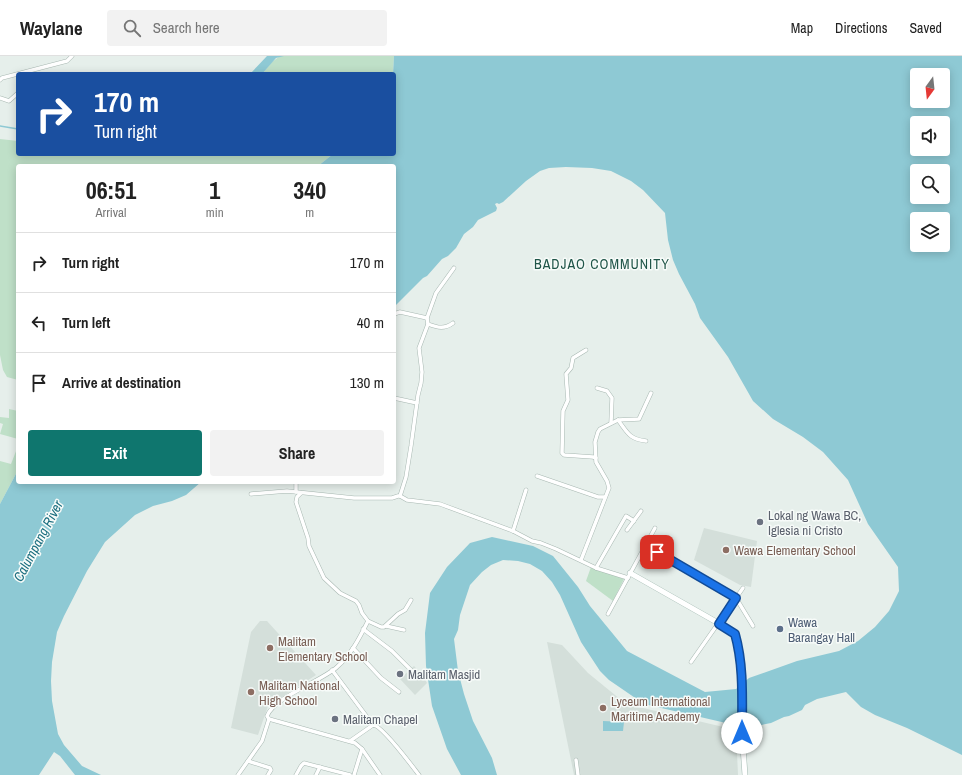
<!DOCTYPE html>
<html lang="en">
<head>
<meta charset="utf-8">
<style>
	:root { --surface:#fff; --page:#f2f2f2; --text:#222; --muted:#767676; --line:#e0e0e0; --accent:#0f766e }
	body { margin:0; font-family:"Archivo Narrow",sans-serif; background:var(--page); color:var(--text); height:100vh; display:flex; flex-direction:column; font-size:15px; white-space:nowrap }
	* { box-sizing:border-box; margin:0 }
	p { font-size:13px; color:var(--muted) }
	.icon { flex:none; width:22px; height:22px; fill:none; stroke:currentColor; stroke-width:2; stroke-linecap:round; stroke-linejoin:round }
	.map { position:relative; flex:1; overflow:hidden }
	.drawer { position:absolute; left:16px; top:108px; width:380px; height:320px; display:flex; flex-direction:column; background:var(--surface); border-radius:4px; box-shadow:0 2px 10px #0003 }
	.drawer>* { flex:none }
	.top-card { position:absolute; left:16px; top:16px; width:380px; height:84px; border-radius:4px; box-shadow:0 2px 10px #0003; background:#1a4fa0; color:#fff; overflow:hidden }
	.needle { width:26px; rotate:195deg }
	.buttons { position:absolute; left:910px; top:12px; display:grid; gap:8px }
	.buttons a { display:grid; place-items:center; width:40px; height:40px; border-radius:4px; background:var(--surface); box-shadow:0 2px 10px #0003; font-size:20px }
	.pin { position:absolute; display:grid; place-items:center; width:34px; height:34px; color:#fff; margin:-17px; border-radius:8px; box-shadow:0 2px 6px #0006 }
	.me { position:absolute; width:44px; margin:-22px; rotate:0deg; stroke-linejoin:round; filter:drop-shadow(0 0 3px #0008) }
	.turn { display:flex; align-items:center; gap:14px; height:84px; padding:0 12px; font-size:18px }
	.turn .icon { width:52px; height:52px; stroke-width:2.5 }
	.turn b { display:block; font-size:28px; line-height:34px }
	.eta { display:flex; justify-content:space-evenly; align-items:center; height:68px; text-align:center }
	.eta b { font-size:24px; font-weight:800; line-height:28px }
	.cta { display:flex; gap:8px; margin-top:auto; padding:8px 12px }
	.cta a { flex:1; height:46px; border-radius:4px; background:var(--accent); color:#fff; font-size:16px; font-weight:800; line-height:46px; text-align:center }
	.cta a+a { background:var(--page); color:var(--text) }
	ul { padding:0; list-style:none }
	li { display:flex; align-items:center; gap:12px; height:60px; padding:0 12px; border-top:1px solid var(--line) }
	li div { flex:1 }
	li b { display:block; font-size:15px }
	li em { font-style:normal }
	header { display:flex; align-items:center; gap:24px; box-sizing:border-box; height:56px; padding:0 20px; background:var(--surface); border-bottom:1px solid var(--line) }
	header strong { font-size:19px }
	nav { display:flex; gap:22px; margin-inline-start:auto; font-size:14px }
	.search { width:280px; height:36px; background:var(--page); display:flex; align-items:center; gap:10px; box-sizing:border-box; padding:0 14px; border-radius:4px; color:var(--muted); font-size:15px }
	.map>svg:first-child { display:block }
</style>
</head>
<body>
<header>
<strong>Waylane</strong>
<div class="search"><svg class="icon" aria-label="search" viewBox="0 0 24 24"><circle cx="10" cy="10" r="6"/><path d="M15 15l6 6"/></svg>Search here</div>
<nav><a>Map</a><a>Directions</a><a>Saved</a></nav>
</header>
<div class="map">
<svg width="962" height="719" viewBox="0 0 962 719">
	<rect width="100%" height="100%" fill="#e6efeb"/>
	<g fill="#d4dfda">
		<polygon points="704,472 757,485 751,531 740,529 694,504"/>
		<polygon points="260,565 267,565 316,619 268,650 258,679 231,672 251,576"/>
		<polygon points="547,586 562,589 588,617 626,648 736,674 738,719 574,719"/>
		<polygon points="414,610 423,620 427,627 415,639 400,623"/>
	</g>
	<g fill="#bfe0c8">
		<polygon points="280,0 394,0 393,18 262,18 272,6"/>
		<polygon points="0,83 18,85 18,98 333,98 318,110 18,110 18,324 7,321 3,314 0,299"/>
		<polygon points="9,353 18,355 18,383 0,378 3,368 0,367 0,361 9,362"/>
		<polygon points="18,390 18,414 0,448 0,405 11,408"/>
		<polygon points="591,511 624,523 613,545 586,525"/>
	</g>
	<g fill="#8ec9d4" fill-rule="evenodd">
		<polygon points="267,0 284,0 276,2 262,18 250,18"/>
		<path d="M 394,0 L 962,0 L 962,699 L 907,672 L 875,659 L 861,651 L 846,636 L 817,643 L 805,649 L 802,654 L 789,660 L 784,661 L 771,667 L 756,670 L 739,670 L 644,648 L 609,624 L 600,615 L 581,586 L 560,539 L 552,526 L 542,515 L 530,508 L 518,505 L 503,504 L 491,509 L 482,516 L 470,529 L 460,559 L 458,574 L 454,583 L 458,615 L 464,638 L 473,665 L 492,702 L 497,719 L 461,719 L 447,693 L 432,650 L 426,610 L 425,577 L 430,537 L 447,511 L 470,487 L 492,481 L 533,490 L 553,500 L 578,531 L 590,550 L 627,595 L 705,636 L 736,633 L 749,622 L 797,605 L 839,595 L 858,585 L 875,571 L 889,555 L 899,535 L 898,511 L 868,468 L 848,424 L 823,396 L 803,381 L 773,363 L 753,345 L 728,301 L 700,262 L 695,248 L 679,218 L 673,204 L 668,184 L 665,157 L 643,134 L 631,125 L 611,115 L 592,112 L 566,111 L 549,112 L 540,115 L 526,125 L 503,146 L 499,148 L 497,147 L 495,148 L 497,152 L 496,155 L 478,164 L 473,171 L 464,178 L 456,192 L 448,200 L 442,203 L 427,220 L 423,222 L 394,251 L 394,110 L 318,110 L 333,98 L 394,98 L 394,18 L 393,18 ZM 917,19 L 943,19 L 943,45 L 917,45 ZM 917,67 L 943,67 L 943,93 L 917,93 ZM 917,115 L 943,115 L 943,141 L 917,141 ZM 917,163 L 943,163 L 943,189 L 917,189 Z"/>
		<polygon points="18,414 18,426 201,426 186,439 172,445 153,450 135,459 105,486 87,515 64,560 57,576 52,606 51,625 52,645 58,678 64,689 82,710 101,719 75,719 60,700 54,696 39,719 0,719 0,448"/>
		<polygon points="603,665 624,666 623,675 603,675"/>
	</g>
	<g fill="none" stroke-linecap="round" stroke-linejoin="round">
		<polyline stroke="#8ec9d4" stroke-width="1.5" points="0,70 18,73"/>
		<defs>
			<g id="street">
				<polyline points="0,24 2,22 67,5 72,0"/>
				<polyline points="0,42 9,45 18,37"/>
				<path d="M 394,258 L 400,256 L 427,262 L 428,268 C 438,272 445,273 453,267"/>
				<polyline points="427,262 436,237 454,212"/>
				<polyline points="586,294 573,302 571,312 566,318 568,344 563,355 562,397 564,399 593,401 596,402"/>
				<polyline points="597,332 607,335 612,342 611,367"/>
				<polyline points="394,342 417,347"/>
				<path d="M 618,364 C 628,377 629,383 646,385"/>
				<polyline points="537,420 598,441 605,441"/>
				<polyline points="296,426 296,436"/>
				<polyline points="301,437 297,441 296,446 308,482 309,490 324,522 340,537 356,545 359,549 362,557 368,565 381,571 384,571 398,558 405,554 411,544"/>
				<polyline points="251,438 287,435 354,442 392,442 398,440 400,440 407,444 440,448 513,475 532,485 541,487 556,493 596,512 628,522"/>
				<polyline points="400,440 406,421 411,390 418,339 421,327 422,316 419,292 428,268"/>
				<polyline points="627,474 641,455"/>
				<polyline points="513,475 526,434"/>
				<polyline points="646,489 736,542 753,570"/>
				<polyline points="581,504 609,432 607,425 596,406 595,386 598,376 600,373 618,364 639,363 651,337"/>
				<polyline points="596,512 626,460 634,465"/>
				<polyline points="608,558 655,472"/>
				<polyline points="386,570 404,574"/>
				<polyline points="363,573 392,595 416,619"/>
				<polyline points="353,592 381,622 399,636"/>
				<polyline points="691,606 743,532"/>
				<polyline points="332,614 373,669"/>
				<polyline points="269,663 355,687 362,693 380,719"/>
				<path d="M 373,669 C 382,669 412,710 419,719"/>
				<polyline points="350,685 373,669"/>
				<polyline points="576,704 578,719"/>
				<polyline points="248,705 270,712 271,714 268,719"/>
				<path d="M 238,719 L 262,685 L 269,663 L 267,660 C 274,641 322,625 337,611 C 351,599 360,581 368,565"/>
				<polyline points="296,719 301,710 304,707 350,719"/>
				<polyline points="316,719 320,711"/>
				<polyline points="354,719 362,693"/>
			</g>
			<polyline id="secondary" points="630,517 727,572 735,578 741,610 742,677 745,719"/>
		</defs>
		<use href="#street" stroke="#a8b8b2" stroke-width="4.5"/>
		<use href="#secondary" stroke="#a4bbb3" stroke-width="6"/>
		<use href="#street" stroke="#fff" stroke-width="3.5"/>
		<use href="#secondary" stroke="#fff" stroke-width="5"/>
	</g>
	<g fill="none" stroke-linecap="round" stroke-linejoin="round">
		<defs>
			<path id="route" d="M 657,496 L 736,542 L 719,568 L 735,578 C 744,610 742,644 742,677"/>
		</defs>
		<use href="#route" stroke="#114b97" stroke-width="10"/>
		<use href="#route" stroke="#1a73e8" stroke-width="7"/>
	</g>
	<g fill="#6b7280" stroke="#f7fbf9" stroke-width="1.5">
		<circle cx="760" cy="466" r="4"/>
		<circle cx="400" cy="618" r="4"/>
		<circle cx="335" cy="663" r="4"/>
	</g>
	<g fill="#8d6e63" stroke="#f7fbf9" stroke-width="1.5">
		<circle cx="726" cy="494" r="4"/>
		<circle cx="270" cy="592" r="4"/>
		<circle cx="251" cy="636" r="4"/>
		<circle cx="603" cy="652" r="4"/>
	</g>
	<circle fill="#5c6f8a" stroke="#f7fbf9" stroke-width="1.5" cx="780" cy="573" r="4"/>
	<g text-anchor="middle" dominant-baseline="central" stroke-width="3" stroke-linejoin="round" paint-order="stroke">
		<g font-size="13" fill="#5b616d" stroke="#f7fbf9" text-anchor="start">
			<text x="768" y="459">Lokal ng Wawa BC,<tspan x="768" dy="15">Iglesia ni Cristo</tspan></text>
			<text x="408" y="618">Malitam Masjid</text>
			<text x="343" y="663">Malitam Chapel</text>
		</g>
		<g font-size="13" fill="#785e54" stroke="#f7fbf9" text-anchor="start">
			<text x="734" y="494">Wawa Elementary School</text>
			<text x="278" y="585">Malitam<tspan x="278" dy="15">Elementary School</tspan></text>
			<text x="259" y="629">Malitam National<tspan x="259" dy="15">High School</tspan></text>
			<text x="611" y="645">Lyceum International<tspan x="611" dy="15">Maritime Academy</tspan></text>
		</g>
		<g font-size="13" fill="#4e5e75" stroke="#f7fbf9" text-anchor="start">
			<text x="788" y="566">Wawa<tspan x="788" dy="15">Barangay Hall</tspan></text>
		</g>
		<g font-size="14" letter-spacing="1" fill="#1f5548" stroke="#f7fbf9">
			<text x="602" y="208">BADJAO COMMUNITY</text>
		</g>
		<g font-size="14" font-style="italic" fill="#1c6f80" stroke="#f7fbf9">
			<text transform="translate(38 485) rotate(-62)">Calumpang River</text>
		</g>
	</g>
</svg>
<div class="buttons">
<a><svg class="needle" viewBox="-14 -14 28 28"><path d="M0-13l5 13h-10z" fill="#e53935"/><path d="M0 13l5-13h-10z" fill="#767676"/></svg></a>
<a><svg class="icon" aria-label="sound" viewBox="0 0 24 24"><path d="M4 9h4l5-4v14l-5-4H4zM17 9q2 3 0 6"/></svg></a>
<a><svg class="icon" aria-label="search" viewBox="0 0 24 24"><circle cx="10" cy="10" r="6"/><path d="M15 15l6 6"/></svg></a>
<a><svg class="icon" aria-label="layers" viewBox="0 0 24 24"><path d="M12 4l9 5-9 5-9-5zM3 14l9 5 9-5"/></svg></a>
</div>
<div class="pin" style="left:657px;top:496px;background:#d93025"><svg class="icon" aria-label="arrive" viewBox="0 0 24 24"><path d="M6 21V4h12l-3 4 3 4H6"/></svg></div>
<svg class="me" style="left:742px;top:677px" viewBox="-20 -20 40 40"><circle r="19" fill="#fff"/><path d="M0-13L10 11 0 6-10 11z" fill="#1a73e8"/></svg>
<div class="top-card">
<div class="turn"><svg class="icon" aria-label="right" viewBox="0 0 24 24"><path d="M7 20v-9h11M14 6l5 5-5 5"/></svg><div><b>170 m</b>Turn right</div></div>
</div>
<section class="drawer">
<div class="eta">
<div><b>06:51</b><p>Arrival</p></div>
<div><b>1</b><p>min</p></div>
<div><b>340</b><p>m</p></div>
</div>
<ul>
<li><svg class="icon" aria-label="right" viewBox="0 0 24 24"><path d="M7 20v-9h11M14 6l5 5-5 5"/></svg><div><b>Turn right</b></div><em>170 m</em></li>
<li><svg class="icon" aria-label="left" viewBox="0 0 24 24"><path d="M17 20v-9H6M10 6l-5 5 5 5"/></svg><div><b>Turn left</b></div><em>40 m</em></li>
<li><svg class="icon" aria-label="arrive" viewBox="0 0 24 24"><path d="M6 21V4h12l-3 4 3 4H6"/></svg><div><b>Arrive at destination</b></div><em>130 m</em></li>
</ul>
<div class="cta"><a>Exit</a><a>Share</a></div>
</section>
</div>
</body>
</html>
